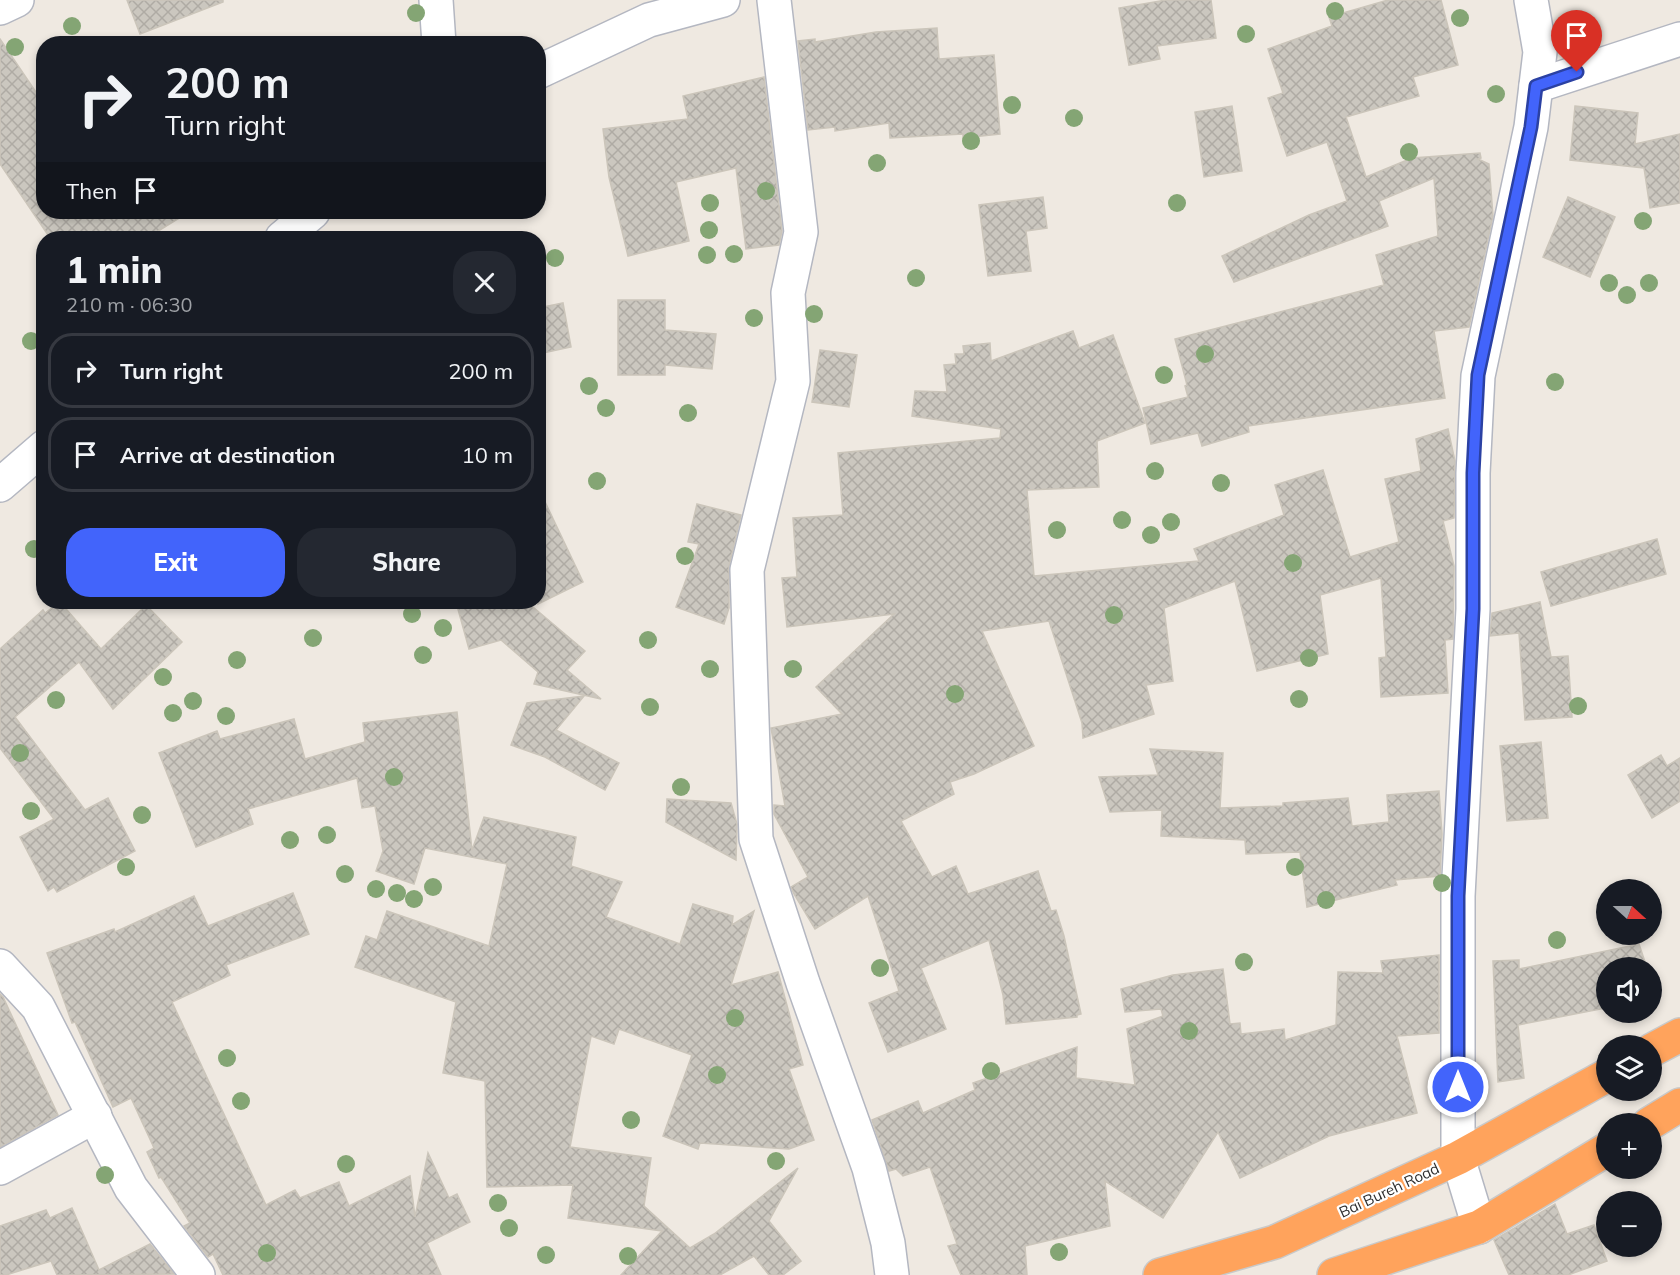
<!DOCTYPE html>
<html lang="en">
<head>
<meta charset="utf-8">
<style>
	:root { --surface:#171b24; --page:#242831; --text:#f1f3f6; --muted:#9ea1a6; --line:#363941; --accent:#4264fb }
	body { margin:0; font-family:Mulish,sans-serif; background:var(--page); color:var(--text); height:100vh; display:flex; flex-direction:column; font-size:22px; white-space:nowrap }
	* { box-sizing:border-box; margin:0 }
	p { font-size:20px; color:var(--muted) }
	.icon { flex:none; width:33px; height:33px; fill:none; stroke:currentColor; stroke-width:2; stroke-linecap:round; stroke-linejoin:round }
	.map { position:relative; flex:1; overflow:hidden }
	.sheet { position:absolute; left:36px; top:231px; width:510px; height:378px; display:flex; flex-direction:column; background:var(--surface); border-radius:24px; box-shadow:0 3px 9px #0003 }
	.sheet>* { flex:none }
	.top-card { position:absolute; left:36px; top:36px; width:510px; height:183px; border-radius:24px; box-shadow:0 3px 9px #0003; background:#171b24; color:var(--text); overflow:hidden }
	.needle { width:39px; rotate:111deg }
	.controls { position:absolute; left:1596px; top:879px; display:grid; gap:12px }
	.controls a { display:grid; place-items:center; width:66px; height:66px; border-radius:50%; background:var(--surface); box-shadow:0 3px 9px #0003; font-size:30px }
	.pin { position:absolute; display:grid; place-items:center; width:51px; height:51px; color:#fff; margin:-62px -26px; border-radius:50% 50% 50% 0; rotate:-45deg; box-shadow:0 0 6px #0007 }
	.pin .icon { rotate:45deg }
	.me { position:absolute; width:66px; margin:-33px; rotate:0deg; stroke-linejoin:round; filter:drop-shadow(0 0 4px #0008) }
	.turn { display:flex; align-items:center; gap:21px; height:126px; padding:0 30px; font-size:27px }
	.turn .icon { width:78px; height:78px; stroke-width:2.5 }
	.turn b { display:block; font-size:42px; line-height:51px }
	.then { display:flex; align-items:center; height:57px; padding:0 30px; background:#0003; gap:12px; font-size:22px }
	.round { display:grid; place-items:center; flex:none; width:63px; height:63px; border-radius:24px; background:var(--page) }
	.headline { display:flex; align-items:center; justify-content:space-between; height:102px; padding:0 30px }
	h1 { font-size:36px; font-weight:800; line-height:45px }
	.primary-button { display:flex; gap:12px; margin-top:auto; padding:12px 30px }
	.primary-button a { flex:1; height:69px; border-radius:24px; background:var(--accent); color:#fff; font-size:24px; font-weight:800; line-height:69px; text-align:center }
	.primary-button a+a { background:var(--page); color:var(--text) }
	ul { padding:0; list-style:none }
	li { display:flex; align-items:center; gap:18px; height:75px; margin:0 12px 9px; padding:0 18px; border:3px solid var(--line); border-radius:24px }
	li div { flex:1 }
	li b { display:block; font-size:22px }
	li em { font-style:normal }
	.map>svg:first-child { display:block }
</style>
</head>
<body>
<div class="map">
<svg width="1680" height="1275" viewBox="0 0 1680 1275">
	<defs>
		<pattern id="building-cross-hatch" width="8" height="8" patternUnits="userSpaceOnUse" patternTransform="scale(1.5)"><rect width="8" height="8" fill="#cbc7bf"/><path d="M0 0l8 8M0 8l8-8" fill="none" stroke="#afaba4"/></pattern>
	</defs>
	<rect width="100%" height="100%" fill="#efe9e1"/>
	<g fill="url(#building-cross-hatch)" stroke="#cbc5ba" stroke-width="1.5">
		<polygon points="127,0 223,0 223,2 140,34"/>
		<polygon points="1166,0 1211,0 1216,38 1157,46 1160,59 1129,65 1119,8"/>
		<polygon points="1388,0 1441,0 1458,65 1413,77 1419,96 1346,117 1366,177 1412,158 1480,153 1481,158 1478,159 1489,164 1493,216 1469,327 1434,331 1445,398 1248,426 1249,432 1202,446 1198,433 1151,444 1143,408 1188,397 1185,386 1187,385 1175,339 1384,285 1376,255 1438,236 1434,178 1379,201 1388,226 1234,282 1222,256 1309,215 1347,201 1327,142 1287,156 1268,98 1283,93 1268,49 1332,26 1329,17"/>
		<polygon points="937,28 939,59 994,55 1000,134 963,138 963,134 890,138 889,123 835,131 835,127 808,130 798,41 815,39 815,42 876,32"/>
		<polygon points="0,39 44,104 44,212 189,212 147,238 50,238 0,164"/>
		<polygon points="764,77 782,231 779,245 746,249 736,168 676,182 689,241 628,256 609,177 603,129 688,119 683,96"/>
		<polygon points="1232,106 1242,171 1204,177 1195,112"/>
		<polygon points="1575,106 1638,113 1635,144 1680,134 1680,203 1650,208 1644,168 1570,160"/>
		<polygon points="1043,197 1047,228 1026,231 1031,271 988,276 979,205"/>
		<polygon points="1568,197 1615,217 1590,277 1543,257"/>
		<polygon points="618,300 665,300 665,330 716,334 712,369 665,365 665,375 618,375"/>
		<polygon points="563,303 571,347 538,354 538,308"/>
		<polygon points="1073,331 1079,348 1113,335 1145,423 1097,441 1099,487 1027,490 1034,576 1199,561 1194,549 1284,515 1275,485 1323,470 1350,557 1399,542 1385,479 1421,471 1416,439 1448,429 1455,461 1454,518 1443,521 1454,566 1453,639 1445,640 1448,693 1381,697 1379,658 1386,657 1381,578 1320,595 1328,654 1257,671 1235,581 1164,608 1173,681 1146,685 1154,714 1083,738 1082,723 1049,621 982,631 1034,746 974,774 950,782 954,794 901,821 932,877 956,866 968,894 1038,871 1051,911 1056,910 1064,936 1081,1014 1077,1015 1077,1017 1006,1024 1003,995 989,940 921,968 946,1029 888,1052 869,1003 899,991 868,896 815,929 794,894 791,887 808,877 774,814 774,805 785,806 771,728 842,714 816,687 894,614 787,627 782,578 797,577 793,518 843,515 838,453 1000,438 1001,429 912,416 915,391 947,392 944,365 956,364 955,354 964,354 963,346 990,343 991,361"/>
		<polygon points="820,350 857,355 849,407 812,402"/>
		<polygon points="538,487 583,582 538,604"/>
		<polygon points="697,504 741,515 729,566 729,608 724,624 676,607 699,544 688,542"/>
		<polygon points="1657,539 1666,574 1551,606 1541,572"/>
		<polygon points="60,602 101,649 146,605 182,642 113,709 79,662 15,717 85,810 108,798 135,851 57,892 54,887 48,891 20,837 54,819 0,748 0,649 43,610 45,613"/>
		<polygon points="456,602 527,602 585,651 567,670 601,699 534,684 538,672 501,640 469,649"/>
		<polygon points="1540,602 1551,657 1568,656 1572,717 1525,720 1519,633 1490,636 1492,613"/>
		<polygon points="584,696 556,730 619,763 605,790 545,757 511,745 527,703"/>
		<polygon points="457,712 472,850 484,817 576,837 571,866 622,882 606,917 680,944 693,904 733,916 732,925 754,911 731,985 778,972 803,1065 789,1069 814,1140 789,1149 700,1143 698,1149 663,1136 692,1055 619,1029 614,1044 591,1036 570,1147 651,1158 644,1206 690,1248 714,1234 798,1168 769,1221 801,1261 783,1275 769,1275 754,1256 720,1275 621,1275 662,1231 568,1218 573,1185 487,1187 485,1081 443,1073 456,1002 355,967 366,936 377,940 387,911 489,946 507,864 425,848 414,884 376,871 383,851 375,806 362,808 357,778 248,809 253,824 196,847 159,753 217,731 220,739 294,719 305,759 365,742 363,723"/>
		<polygon points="1541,742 1548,818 1507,821 1500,746"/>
		<polygon points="1150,749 1223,753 1220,808 1283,806 1283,803 1348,798 1352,826 1389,822 1387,795 1439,791 1442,834 1440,876 1395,880 1397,885 1307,907 1300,852 1246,854 1245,840 1161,836 1162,810 1110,812 1099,777 1158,775"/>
		<polygon points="1661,755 1667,766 1680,758 1680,801 1652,818 1628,775"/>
		<polygon points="667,799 731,803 737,824 736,860 666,822"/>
		<polygon points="293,893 309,934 226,965 230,975 172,1002 266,1205 295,1190 300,1198 339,1182 349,1206 410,1176 415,1217 428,1153 449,1198 457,1194 470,1222 427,1243 441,1275 223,1275 213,1254 208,1257 184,1226 190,1223 161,1177 159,1178 147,1152 154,1148 131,1098 113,1107 75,1022 72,1023 47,953 114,929 115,932 194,896 208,926"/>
		<polygon points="1639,944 1647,968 1606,968 1606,1008 1518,1025 1524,1078 1498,1082 1493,961 1519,960 1519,969"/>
		<polygon points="1439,955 1439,1033 1397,1036 1417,1113 1329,1136 1240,1178 1218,1132 1163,1218 1105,1181 1110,1226 1025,1246 1027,1275 961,1275 948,1246 957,1244 930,1167 903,1176 896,1169 889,1171 872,1120 918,1101 923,1113 975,1090 973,1083 1077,1047 1076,1078 1135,1085 1127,1029 1163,1016 1161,1009 1125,1012 1121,989 1173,975 1223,969 1230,1024 1240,1023 1241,1034 1284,1029 1285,1040 1336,1025 1338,972 1383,973 1381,961"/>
		<polygon points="0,994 3,997 58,1115 0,1147"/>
		<polygon points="1555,1204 1567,1234 1594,1225 1607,1261 1568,1275 1509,1275 1494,1240"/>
		<polygon points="72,1208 99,1270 150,1244 174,1274 57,1275 51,1261 6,1275 0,1275 0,1226 46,1210 50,1218"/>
	</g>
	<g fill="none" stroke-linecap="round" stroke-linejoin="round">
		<defs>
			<g id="street">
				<polyline points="436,0 439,44"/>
				<polyline points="774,0 801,232 788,293 793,381 747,570 756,839 803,983 869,1168 888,1243 892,1275"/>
				<polyline points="0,8 17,0"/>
				<polyline points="1536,86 1680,39"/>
				<polyline points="0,966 38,1007 131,1188 198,1275"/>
				<polyline points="0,1168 95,1116"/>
				<polyline points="1479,1227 1458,1158 1458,896 1473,609 1473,473 1478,376 1531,127 1540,52 1531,0"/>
			</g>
			<g id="secondary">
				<polyline points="538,72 649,20 723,0"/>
				<polyline points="282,238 313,212"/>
				<polyline points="0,485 44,447"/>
			</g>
			<g id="highway">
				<polyline points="1652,1050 1680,1035"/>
				<polyline points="1649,1124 1680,1105"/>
				<polyline points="1160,1275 1275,1242 1458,1158 1606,1076"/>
				<polyline points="1334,1275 1479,1227 1606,1150"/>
			</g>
		</defs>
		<use href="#street" stroke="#b4b7c1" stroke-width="36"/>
		<use href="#secondary" stroke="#b4b7c1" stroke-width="36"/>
		<use href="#highway" stroke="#c9c9c9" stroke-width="36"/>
		<use href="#street" stroke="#fff" stroke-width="33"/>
		<use href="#secondary" stroke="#fff" stroke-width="33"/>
		<use href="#highway" stroke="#ffa35c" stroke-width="33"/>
	</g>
	<g fill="#84a574">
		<circle cx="1335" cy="11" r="9"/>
		<circle cx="416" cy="13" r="9"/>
		<circle cx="1460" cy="18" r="9"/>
		<circle cx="72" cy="26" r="9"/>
		<circle cx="1246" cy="34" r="9"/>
		<circle cx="15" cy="47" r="9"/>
		<circle cx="1496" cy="94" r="9"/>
		<circle cx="1012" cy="105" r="9"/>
		<circle cx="1074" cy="118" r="9"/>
		<circle cx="971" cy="141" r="9"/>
		<circle cx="1409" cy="152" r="9"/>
		<circle cx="877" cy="163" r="9"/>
		<circle cx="766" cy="191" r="9"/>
		<circle cx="710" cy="203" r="9"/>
		<circle cx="1177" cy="203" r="9"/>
		<circle cx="1643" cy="221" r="9"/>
		<circle cx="709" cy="230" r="9"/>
		<circle cx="734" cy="254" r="9"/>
		<circle cx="707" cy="255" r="9"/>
		<circle cx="555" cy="258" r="9"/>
		<circle cx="916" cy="278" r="9"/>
		<circle cx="1609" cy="283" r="9"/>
		<circle cx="1649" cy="283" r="9"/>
		<circle cx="1627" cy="295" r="9"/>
		<circle cx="814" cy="314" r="9"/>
		<circle cx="754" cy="318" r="9"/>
		<circle cx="31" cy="341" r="9"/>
		<circle cx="1205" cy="354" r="9"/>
		<circle cx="1164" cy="375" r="9"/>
		<circle cx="1555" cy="382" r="9"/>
		<circle cx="589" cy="386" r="9"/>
		<circle cx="606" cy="408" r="9"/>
		<circle cx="688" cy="413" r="9"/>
		<circle cx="1155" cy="471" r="9"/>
		<circle cx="597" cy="481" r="9"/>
		<circle cx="1221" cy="483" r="9"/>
		<circle cx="1122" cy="520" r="9"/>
		<circle cx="1171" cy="522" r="9"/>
		<circle cx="1057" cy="530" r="9"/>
		<circle cx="1151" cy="535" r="9"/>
		<circle cx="34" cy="549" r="9"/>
		<circle cx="685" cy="556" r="9"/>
		<circle cx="1293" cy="563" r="9"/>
		<circle cx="412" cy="614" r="9"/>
		<circle cx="1114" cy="615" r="9"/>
		<circle cx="443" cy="628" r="9"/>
		<circle cx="313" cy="638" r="9"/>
		<circle cx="648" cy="640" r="9"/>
		<circle cx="423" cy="655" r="9"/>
		<circle cx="1309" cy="658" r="9"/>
		<circle cx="237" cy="660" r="9"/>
		<circle cx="710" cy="669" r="9"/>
		<circle cx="793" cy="669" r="9"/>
		<circle cx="163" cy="677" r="9"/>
		<circle cx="955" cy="694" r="9"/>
		<circle cx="1299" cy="699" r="9"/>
		<circle cx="56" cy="700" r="9"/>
		<circle cx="193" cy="701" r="9"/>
		<circle cx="1578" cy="706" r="9"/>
		<circle cx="650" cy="707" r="9"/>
		<circle cx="173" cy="713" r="9"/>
		<circle cx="226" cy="716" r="9"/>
		<circle cx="20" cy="753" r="9"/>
		<circle cx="394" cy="777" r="9"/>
		<circle cx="681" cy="787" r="9"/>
		<circle cx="31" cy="811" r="9"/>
		<circle cx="142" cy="815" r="9"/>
		<circle cx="327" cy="835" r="9"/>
		<circle cx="290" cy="840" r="9"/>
		<circle cx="126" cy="867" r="9"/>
		<circle cx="1295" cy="867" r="9"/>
		<circle cx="345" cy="874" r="9"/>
		<circle cx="1442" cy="883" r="9"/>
		<circle cx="433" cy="887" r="9"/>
		<circle cx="376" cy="889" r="9"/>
		<circle cx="397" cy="893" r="9"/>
		<circle cx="414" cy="899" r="9"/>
		<circle cx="1326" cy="900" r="9"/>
		<circle cx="1557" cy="940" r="9"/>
		<circle cx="1244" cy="962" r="9"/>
		<circle cx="880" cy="968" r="9"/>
		<circle cx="735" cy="1018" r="9"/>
		<circle cx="1189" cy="1031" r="9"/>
		<circle cx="227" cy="1058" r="9"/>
		<circle cx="991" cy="1071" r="9"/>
		<circle cx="717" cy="1075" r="9"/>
		<circle cx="241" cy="1101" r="9"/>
		<circle cx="631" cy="1120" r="9"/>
		<circle cx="776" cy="1161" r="9"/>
		<circle cx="346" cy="1164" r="9"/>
		<circle cx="105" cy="1175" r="9"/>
		<circle cx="498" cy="1203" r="9"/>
		<circle cx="509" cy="1228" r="9"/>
		<circle cx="1059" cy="1252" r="9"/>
		<circle cx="267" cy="1253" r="9"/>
		<circle cx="546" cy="1255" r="9"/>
		<circle cx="628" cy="1256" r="9"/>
	</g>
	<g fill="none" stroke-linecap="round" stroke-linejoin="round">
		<defs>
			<polyline id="route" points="1458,1087 1458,896 1473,609 1473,473 1478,375 1531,127 1536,86 1577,72"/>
		</defs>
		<use href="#route" stroke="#2b41a3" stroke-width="15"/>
		<use href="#route" stroke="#4264fb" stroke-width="10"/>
	</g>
	<g text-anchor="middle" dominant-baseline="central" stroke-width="4.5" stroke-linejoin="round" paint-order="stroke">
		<g font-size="15" fill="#2e2e2e" stroke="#fff">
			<text transform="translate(1389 1190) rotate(-25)">Bai Bureh Road</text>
		</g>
	</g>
</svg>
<div class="controls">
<a><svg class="needle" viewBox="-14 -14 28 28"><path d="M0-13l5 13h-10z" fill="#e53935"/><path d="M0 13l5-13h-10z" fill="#9ea1a6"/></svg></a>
<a><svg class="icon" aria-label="sound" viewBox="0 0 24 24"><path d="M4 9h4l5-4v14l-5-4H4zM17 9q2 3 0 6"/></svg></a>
<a><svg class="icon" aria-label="layers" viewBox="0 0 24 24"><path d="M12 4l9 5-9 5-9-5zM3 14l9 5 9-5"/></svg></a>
<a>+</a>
<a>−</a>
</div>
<div class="pin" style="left:1577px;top:72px;background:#d93025"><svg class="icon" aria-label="arrive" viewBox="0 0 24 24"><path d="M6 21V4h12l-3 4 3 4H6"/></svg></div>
<svg class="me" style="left:1458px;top:1087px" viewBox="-20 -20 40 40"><circle r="17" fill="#4264fb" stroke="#fff" stroke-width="3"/><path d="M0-11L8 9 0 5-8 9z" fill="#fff"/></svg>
<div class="top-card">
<div class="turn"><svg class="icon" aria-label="right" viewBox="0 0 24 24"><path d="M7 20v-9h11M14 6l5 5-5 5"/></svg><div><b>200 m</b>Turn right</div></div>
<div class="then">Then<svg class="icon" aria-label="arrive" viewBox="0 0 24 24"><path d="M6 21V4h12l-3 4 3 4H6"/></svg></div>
</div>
<section class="sheet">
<div class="headline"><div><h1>1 min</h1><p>210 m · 06:30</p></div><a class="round"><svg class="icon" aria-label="close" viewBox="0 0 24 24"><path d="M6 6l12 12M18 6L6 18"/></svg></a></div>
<ul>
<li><svg class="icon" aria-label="right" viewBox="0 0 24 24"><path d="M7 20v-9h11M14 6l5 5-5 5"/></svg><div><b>Turn right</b></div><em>200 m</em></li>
<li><svg class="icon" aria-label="arrive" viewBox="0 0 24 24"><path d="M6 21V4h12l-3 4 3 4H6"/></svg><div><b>Arrive at destination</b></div><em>10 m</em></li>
</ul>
<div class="primary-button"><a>Exit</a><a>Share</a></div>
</section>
</div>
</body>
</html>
